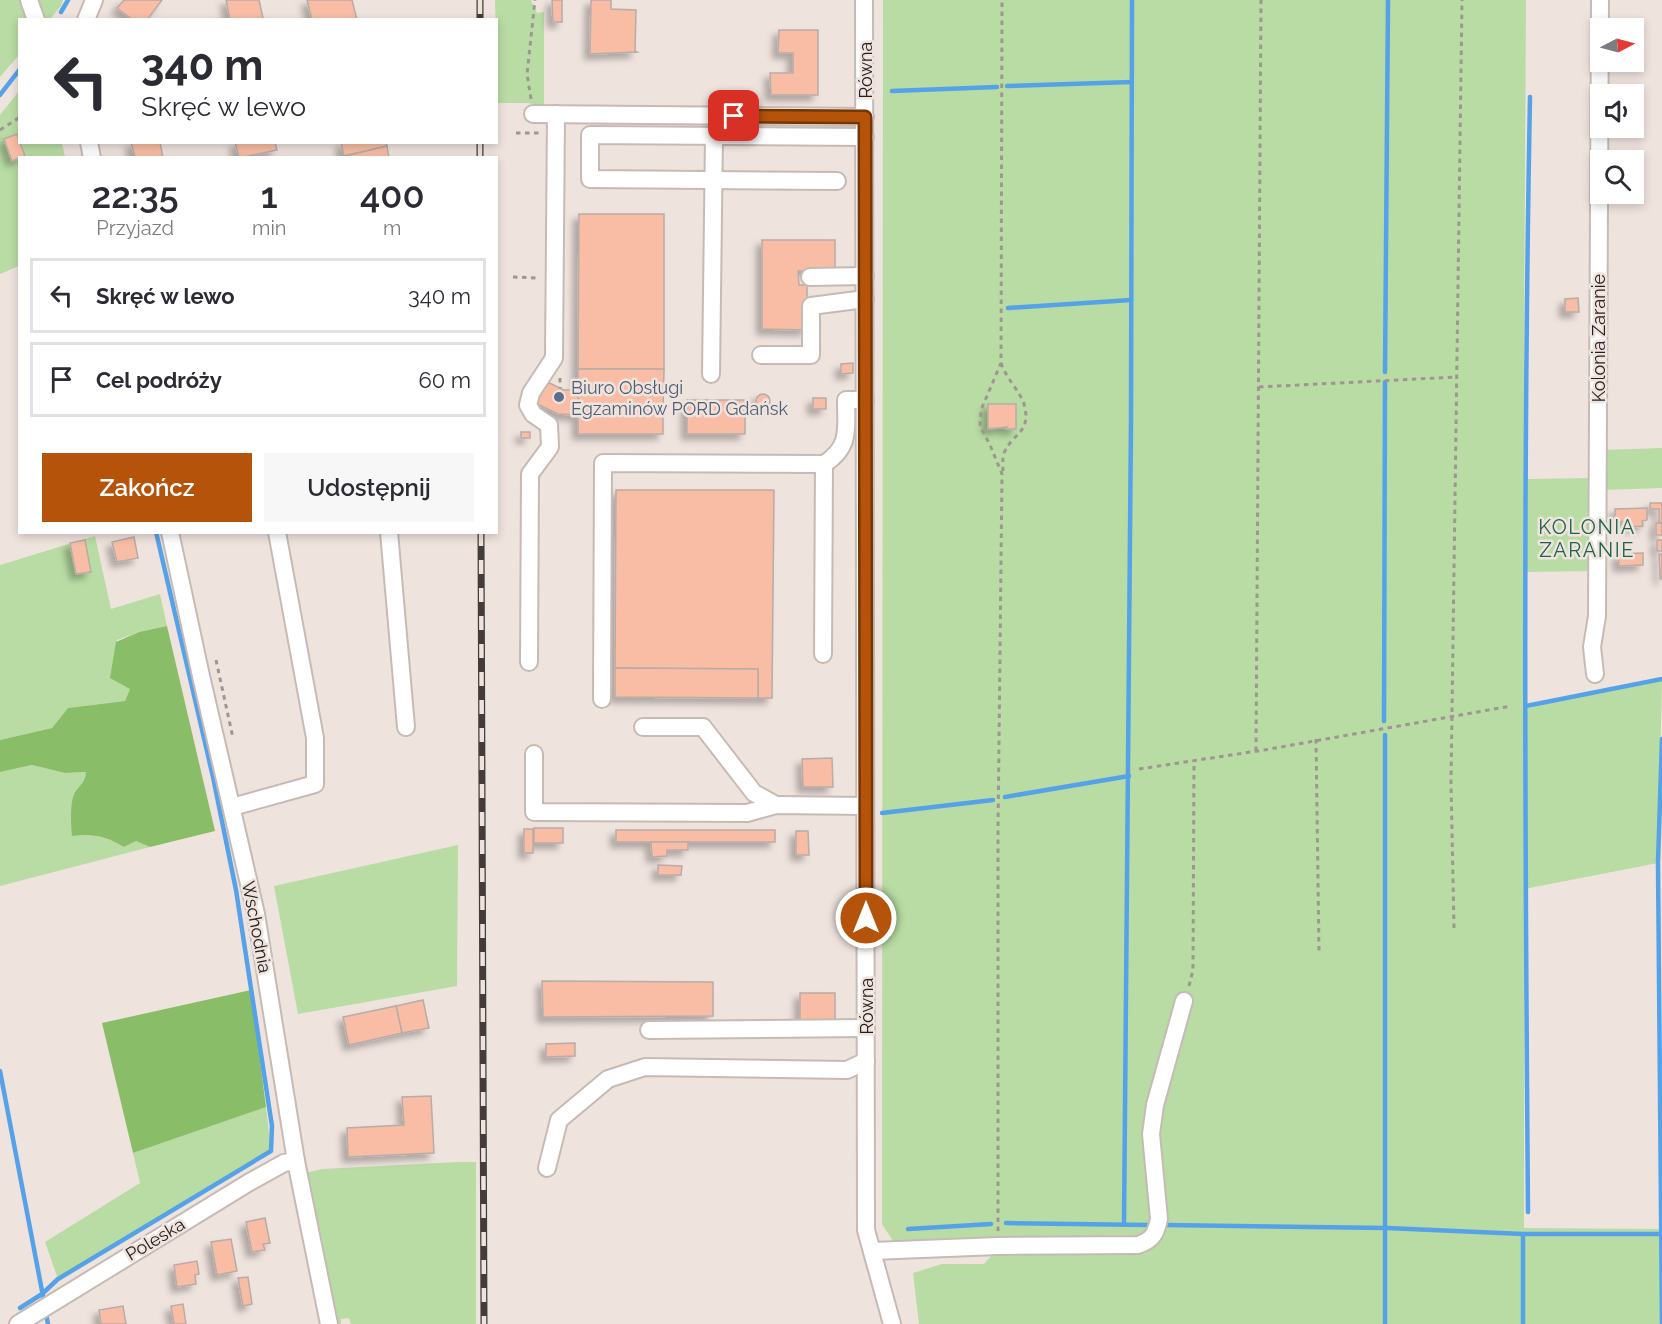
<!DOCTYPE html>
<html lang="pl">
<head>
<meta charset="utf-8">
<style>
	:root { --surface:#fff; --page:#f7f7f7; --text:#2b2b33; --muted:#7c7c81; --line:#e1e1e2; --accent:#b45309 }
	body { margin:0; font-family:Raleway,sans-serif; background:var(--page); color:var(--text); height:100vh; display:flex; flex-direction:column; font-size:22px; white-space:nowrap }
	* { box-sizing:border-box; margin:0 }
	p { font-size:20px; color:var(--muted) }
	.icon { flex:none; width:33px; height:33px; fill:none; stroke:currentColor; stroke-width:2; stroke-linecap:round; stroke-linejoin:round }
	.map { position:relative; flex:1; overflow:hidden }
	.details { position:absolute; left:18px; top:156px; width:480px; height:378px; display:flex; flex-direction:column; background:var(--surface); border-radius:0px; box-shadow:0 3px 9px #0003 }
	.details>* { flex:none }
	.top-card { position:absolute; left:18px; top:18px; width:480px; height:126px; border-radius:0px; box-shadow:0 3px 9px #0003; background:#fff; color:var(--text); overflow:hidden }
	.needle { width:39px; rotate:84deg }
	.fabs { position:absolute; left:1590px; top:18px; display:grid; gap:12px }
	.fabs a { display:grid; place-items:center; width:54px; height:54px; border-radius:0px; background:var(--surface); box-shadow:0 3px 9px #0003; font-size:30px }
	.pin { position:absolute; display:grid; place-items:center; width:51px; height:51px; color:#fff; margin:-26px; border-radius:12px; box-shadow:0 3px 9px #0006 }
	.me { position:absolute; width:66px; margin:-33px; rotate:0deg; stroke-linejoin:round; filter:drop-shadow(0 0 4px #0008) }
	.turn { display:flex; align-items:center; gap:21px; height:126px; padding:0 24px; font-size:27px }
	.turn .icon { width:78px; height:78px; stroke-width:2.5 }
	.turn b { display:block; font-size:42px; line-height:51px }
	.eta { display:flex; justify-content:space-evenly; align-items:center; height:102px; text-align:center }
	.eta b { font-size:36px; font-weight:600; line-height:42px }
	.action { display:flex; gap:12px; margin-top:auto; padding:12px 24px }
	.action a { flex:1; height:69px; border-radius:0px; background:var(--accent); color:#fff; font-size:24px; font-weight:600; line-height:69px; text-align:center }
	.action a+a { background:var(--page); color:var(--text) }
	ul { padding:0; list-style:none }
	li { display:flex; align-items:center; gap:18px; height:75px; margin:0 12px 9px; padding:0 12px; border:3px solid var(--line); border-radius:0px }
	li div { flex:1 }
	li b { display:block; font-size:22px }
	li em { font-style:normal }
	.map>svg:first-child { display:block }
</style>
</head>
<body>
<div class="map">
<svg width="1662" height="1324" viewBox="0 0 1662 1324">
	<defs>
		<filter id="shadow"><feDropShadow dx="-5.5" dy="5.5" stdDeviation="3" flood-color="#0004"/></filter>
	</defs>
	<rect width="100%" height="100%" fill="#efe3de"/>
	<g fill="#b8dca3">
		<polygon points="0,0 63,0 61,6 50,19 20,20 19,55 0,77"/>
		<polygon points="495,0 531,0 537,13 544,12 544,106 527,103 498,103"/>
		<polygon points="883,0 1526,0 1524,335 1525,709 1603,690 1662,679 1658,863 1524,889 1524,1228 1662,1229 1662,1324 919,1324 913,1273 942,1264 984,1264 992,1255 987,1238 895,1244 882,1224"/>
		<polygon points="19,91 20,142 62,143 65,157 20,158 19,266 0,274 0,115"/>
		<polygon points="1662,448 1662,488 1601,490 1601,450"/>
		<polygon points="1593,478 1592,571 1527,572 1528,479"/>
		<polygon points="95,536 111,609 160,594 167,626 139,632 117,640 130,689 125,701 68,708 52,728 0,740 0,565"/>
		<polygon points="32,765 65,773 86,772 86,779 73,796 89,833 107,837 124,847 136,841 150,847 0,886 0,772"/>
		<polygon points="458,845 457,986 298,1014 274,886"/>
		<polygon points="266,1107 271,1151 58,1279 45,1242 140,1183 133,1153"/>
		<polygon points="458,1162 476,1162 476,1324 351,1324 349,1318 341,1319 341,1324 335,1324 306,1173 322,1169"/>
	</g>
	<g fill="#89bd68">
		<path d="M 167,626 L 215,831 L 150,847 L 136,841 L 124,847 C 107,836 92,833 72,836 C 71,824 70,809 73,797 C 76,787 86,784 86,772 L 65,773 L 32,765 L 0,772 L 0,740 L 52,728 L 68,708 L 125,701 L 130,689 L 110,678 L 116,642 L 139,632 Z"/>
		<polygon points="251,990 266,1107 133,1153 102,1023"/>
	</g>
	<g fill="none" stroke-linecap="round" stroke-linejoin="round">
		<g stroke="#56a2e8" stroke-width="4.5">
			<polyline points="61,12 68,0"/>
			<polyline points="1007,86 1132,82"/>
			<polyline points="892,91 997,87"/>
			<polyline points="0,95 20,69"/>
			<polyline points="1008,308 1131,300"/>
			<polyline points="1385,372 1388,0"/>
			<polyline points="1526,706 1662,679"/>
			<polyline points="1384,721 1385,382"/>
			<polyline points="1385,735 1385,1324"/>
			<polyline points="1005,797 1129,776"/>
			<polyline points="882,813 993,800"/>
			<polyline points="0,1071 43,1296"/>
			<path d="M 1528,1212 C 1525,841 1523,469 1530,97"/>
			<polyline points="1006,1223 1148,1225"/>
			<polyline points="1124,1224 1131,420 1132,0"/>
			<polyline points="1165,1225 1387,1228 1523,1234 1662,1234"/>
			<polyline points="908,1229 991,1224"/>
			<polyline points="20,1308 42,1294 58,1279 271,1151 272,1126 236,890 213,777 156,532"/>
			<polyline points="46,1314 48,1324"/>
			<polyline points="1523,1324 1523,1234"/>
			<polyline points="1662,1324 1658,863 1662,739"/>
		</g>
	</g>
	<g fill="#f8bda4" stroke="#b8aca8" stroke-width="1.5" filter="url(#shadow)">
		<polygon points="124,0 162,0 147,20 133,20 117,8"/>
		<polygon points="226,0 259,0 263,18 261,20 230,20"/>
		<polygon points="307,0 352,0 357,20 312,20"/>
		<polygon points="552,0 562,0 562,22 553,22"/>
		<polygon points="591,0 611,0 611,9 636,10 635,51 637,52 590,54"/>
		<polygon points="779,30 818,30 818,95 771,95 770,73 793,73 793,53 778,53"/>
		<polygon points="17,134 25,156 12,161 4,139"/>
		<polygon points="131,142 160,142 163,158 135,158"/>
		<polygon points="235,142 275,142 277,150 239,158"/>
		<polygon points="341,142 386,142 387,146 344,156"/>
		<polygon points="387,146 389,158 345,158 345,156"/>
		<polygon points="579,214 664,214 664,369 578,369"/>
		<polygon points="762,240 835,240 835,271 798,271 799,285 807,285 807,330 762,329"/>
		<polygon points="1578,298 1579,312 1565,312 1565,299"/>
		<polygon points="853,363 853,373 841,374 841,364"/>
		<polygon points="578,369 664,369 663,412 578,412"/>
		<polygon points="545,381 564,390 578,390 578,415 558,414 537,404"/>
		<circle cx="763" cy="401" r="7"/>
		<rect x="813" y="398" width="13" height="11"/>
		<rect x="687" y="400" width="58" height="34"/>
		<polygon points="988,404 1016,404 1016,429 1006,429 1007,427 988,429"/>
		<rect x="578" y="412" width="85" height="22"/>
		<rect x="521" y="432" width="9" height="6"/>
		<polygon points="616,490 774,490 772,698 758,698 758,669 615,668"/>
		<polygon points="1650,503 1662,503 1662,523 1659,523 1659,509 1650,509"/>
		<polygon points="1647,508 1647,520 1642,521 1643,526 1628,527 1628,521 1615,522 1615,509"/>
		<rect x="1656" y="523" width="6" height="12"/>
		<polygon points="134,537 138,558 117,562 112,542"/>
		<polygon points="85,540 91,572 76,574 70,543"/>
		<rect x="1657" y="540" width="5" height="11"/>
		<polygon points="1643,553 1643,565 1619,566 1618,554"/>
		<polygon points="1659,554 1662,554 1662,579 1660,579"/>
		<polygon points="615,668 758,669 758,698 615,697"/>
		<polygon points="832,758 833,787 803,787 802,759"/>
		<rect x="534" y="828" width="29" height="15"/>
		<rect x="524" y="829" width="9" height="24"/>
		<rect x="616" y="830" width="159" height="12"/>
		<polygon points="796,831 808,831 809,855 796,855"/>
		<polygon points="651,842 688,842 688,850 667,850 667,856 652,857"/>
		<polygon points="658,865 682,866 681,875 658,875"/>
		<polygon points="542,981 713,982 713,1016 543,1017"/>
		<polygon points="800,993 835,993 835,1022 800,1021"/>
		<polygon points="423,1000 429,1028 402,1033 396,1006"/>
		<polygon points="396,1006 402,1033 349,1045 343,1017"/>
		<polygon points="575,1043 575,1056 546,1057 546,1044"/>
		<polygon points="431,1096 434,1153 348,1157 347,1128 404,1125 402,1097"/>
		<polygon points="265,1218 270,1243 263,1244 265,1250 252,1252 246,1222"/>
		<polygon points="231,1239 237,1271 217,1275 211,1242"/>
		<polygon points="197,1261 199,1274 195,1275 196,1284 177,1287 174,1265"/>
		<polygon points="248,1277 252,1304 243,1306 238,1278"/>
		<polygon points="183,1304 186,1324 174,1324 171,1306"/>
		<polygon points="123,1306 126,1324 101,1324 99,1310"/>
	</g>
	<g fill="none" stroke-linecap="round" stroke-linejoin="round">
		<defs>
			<g id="minor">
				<polyline points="29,0 36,20"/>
				<polyline points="864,0 866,1230 892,1324"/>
				<polyline points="86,20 94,0"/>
				<polyline points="533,114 865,117"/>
				<polyline points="89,142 92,158"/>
				<polyline points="837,181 590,179 590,135 865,137"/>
				<polyline points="810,277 865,276"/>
				<polyline points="761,355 811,355 811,306 865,299"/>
				<polyline points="711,374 714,136"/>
				<polyline points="170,532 201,676 256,914 296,1161 329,1324"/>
				<polyline points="389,532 406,727"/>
				<polyline points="823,654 824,464"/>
				<polyline points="529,662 530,474 550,447 549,425 533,414 528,405 531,393 554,358 556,114"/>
				<polyline points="1595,674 1592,647 1597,616 1600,0"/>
				<path d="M 602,699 L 603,463 L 824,464 C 851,447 846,429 846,400 L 865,400"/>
				<polyline points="643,727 703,727 754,793 776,805"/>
				<polyline points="534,754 534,812 747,813 776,805 865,806"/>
				<polyline points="232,807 315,784 315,738 277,532"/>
				<polyline points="649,1030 866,1028"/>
				<polyline points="547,1168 559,1120 608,1079 645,1067 847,1070 866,1061"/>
				<path d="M 872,1251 L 998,1246 L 1138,1245 C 1153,1240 1156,1233 1159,1219 L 1151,1134 L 1155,1105 L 1184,1001"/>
				<polyline points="18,1324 248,1183 284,1163 296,1161"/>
			</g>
		</defs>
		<use href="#minor" stroke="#c6bab5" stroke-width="20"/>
		<g stroke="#9f9692" stroke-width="3" stroke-dasharray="4.5 4.5" stroke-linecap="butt">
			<polyline points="531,99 527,74 535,0"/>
			<polyline points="0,130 20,117"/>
			<polyline points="516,133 540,133"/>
			<polyline points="513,277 538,278"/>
			<path d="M 1001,363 C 1006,378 1021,393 1024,404 C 1032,433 1013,432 1004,453 C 1002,459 1003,466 1003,472"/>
			<polyline points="560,378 560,388"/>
			<polyline points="1259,387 1457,377"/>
			<polyline points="216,660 233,738"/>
			<polyline points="1316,739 1319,952"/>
			<polyline points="1256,751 1261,0"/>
			<polyline points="1139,769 1264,750 1511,706"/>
			<polyline points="1454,928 1451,783 1462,0"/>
			<polyline points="1189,986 1193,970 1194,760"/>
			<polyline points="998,1231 998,831 1002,474 990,445 980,426 981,410 1001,363 1002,0"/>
		</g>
		<use href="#minor" stroke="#fff" stroke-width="16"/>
		<defs>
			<g id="rail">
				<polyline points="480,0 480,20"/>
				<polyline points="480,142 480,158"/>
				<polyline points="481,532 484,1324"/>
			</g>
		</defs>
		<use href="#rail" stroke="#423c3a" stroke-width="7"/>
		<use href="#rail" stroke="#efe3de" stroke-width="4.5" stroke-dasharray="14" stroke-linecap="butt"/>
	</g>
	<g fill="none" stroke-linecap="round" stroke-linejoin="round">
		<defs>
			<polyline id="route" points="734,116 865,117 866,918"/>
		</defs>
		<use href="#route" stroke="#753606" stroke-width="15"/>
		<use href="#route" stroke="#b45309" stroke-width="10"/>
	</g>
	<circle fill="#5c6f8a" stroke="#efe3de" stroke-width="2" cx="559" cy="397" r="6"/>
	<g text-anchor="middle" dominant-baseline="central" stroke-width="5" stroke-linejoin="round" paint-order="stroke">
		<g font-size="18" fill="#25201f" stroke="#efe3de">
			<text transform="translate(865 70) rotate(-90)">Równa</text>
			<text transform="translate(1598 338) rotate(-90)">Kolonia Zaranie</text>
			<text transform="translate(257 927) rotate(79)">Wschodnia</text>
			<text transform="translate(866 1006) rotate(-90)">Równa</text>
			<text transform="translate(155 1239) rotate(-31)">Poleska</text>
		</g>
		<g font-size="18" fill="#4e5e75" stroke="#efe3de" text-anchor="start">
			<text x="571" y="387">Biuro Obsługi<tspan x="571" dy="21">Egzaminów PORD Gdańsk</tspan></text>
		</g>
		<g font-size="20" letter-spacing="1.5" fill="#1e644c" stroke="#efe3de">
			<text x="1587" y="527">KOLONIA<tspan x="1587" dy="23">ZARANIE</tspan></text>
		</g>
	</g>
</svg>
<div class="fabs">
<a><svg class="needle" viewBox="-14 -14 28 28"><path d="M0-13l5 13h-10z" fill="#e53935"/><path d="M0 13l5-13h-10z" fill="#7c7c81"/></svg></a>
<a><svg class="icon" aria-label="sound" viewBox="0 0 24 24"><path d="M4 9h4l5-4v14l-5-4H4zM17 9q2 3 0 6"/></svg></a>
<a><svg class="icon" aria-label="search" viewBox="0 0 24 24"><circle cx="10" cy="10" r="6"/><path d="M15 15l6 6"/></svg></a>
</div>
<div class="pin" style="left:734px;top:116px;background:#d93025"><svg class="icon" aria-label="arrive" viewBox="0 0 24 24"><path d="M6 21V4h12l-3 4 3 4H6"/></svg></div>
<svg class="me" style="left:866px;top:918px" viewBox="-20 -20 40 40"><circle r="17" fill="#b45309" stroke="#fff" stroke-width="3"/><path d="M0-11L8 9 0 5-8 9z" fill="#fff"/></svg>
<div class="top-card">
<div class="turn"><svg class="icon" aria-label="left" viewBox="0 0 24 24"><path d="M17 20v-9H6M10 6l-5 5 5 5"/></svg><div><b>340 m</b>Skręć w lewo</div></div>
</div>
<section class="details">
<div class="eta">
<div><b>22:35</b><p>Przyjazd</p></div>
<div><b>1</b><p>min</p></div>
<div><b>400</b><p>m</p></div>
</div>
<ul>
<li><svg class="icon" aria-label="left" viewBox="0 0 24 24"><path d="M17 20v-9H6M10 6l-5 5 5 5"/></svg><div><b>Skręć w lewo</b></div><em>340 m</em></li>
<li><svg class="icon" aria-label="arrive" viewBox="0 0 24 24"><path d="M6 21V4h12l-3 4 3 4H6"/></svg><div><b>Cel podróży</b></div><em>60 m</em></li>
</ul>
<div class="action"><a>Zakończ</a><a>Udostępnij</a></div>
</section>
</div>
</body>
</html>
